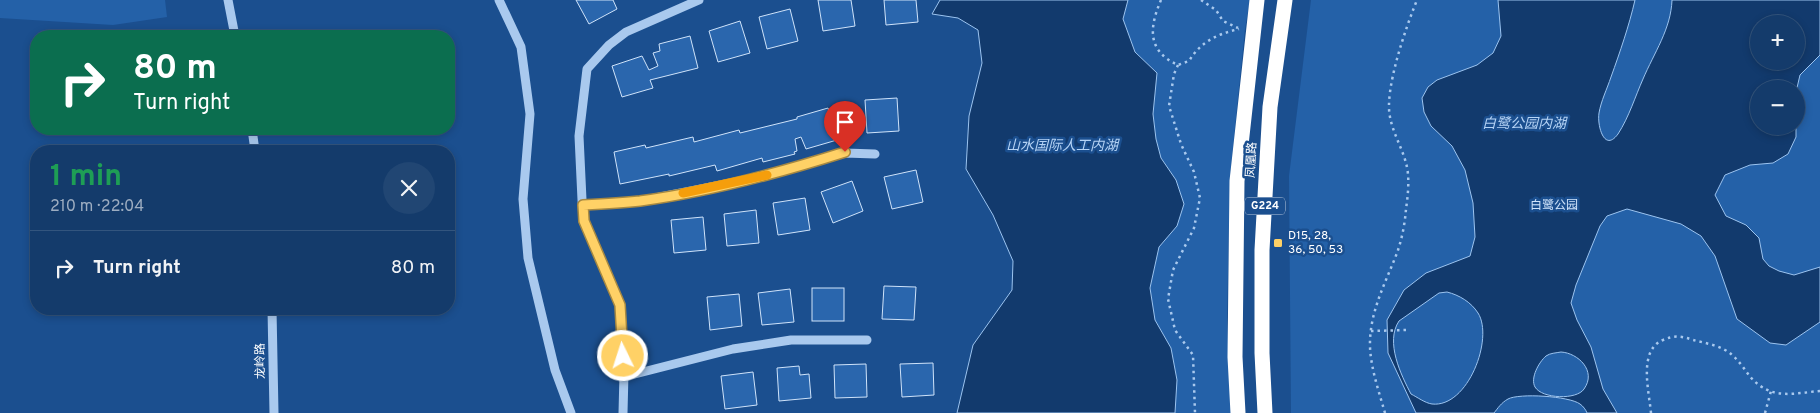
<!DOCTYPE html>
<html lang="en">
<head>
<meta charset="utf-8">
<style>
	:root { --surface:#143b6b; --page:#214673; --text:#f1f3f6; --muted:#9dadc1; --line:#33557e }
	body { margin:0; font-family:Overpass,"Noto Sans SC",sans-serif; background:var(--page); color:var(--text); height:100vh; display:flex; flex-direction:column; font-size:19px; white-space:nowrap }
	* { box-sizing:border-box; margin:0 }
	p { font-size:16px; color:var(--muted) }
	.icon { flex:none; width:28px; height:28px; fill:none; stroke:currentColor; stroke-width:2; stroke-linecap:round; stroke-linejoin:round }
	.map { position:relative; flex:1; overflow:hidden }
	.drawer { position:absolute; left:30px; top:145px; width:425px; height:170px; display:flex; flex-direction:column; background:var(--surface); border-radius:20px; box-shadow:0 2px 8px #0003,0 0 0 1px var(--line) }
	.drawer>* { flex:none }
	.guide { position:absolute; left:30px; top:30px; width:425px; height:105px; border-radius:20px; box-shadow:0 2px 8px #0003,0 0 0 1px var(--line); background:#0b6e4f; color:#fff; overflow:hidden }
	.controls { position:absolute; left:1750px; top:15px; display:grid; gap:10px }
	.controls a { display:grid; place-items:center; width:55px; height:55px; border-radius:50%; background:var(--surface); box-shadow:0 2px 8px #0003,0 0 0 1px var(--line); font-size:25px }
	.pin { position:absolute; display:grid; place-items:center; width:42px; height:42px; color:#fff; margin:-51px -21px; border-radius:50% 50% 50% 0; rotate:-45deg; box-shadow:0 0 5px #0007 }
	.pin .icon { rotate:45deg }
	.me { position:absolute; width:55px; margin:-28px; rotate:356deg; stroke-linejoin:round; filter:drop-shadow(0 0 4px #0008) }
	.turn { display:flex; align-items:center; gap:18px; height:105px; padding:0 20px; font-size:22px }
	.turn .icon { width:65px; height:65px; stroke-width:2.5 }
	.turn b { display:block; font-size:35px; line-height:42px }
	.round { display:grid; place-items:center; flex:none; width:52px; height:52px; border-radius:26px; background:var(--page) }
	.overview { display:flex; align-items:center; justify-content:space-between; height:85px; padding:0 20px }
	h1 { font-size:30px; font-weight:700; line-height:38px; color:#1e9e55 }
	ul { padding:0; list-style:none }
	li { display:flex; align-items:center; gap:15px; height:75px; padding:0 20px; border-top:1px solid var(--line) }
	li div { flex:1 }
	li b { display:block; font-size:19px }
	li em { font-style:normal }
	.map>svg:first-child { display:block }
</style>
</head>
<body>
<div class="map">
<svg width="1820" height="413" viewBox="0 0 1820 413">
	<rect width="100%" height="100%" fill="#1b4f8f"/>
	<g fill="#2461a8" fill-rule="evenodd">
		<polygon points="0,0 165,0 167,17 113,25 0,18"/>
		<polygon points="1128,0 1250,0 1245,29 1230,177 1227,320 1231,413 1175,413 1177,380 1171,348 1155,320 1150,288 1159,247 1177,226 1176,180 1161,158 1156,139 1153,114 1157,73 1135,52 1123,19"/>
		<path d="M 1311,0 L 1820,0 L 1820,413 L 1291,413 L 1289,176 ZM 1759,24 L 1796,24 L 1796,61 L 1759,61 ZM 1759,89 L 1796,89 L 1796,126 L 1759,126 Z"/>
	</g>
	<g fill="#123a6d" stroke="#9cc4f0" fill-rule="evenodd">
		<polygon points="940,0 1128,0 1123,19 1135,52 1157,73 1153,114 1156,139 1161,158 1176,180 1184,204 1177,226 1159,247 1150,288 1155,320 1171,348 1177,380 1175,413 957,413 973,345 1012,290 1013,261 993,215 966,169 969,116 982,63 978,30 958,18 932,14"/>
		<path d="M 1498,0 L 1635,0 C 1629,26 1620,52 1611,77 C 1607,89 1601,101 1599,113 C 1597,125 1604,153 1618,134 C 1629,117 1635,97 1643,79 C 1654,53 1671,29 1672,0 L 1820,0 L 1820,55 L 1800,75 L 1796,92 L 1796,89 L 1759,89 L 1759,126 L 1796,126 L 1796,137 L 1788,154 L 1773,163 L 1750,165 L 1725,175 L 1715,195 L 1726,216 L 1746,225 L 1759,238 L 1763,259 L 1769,266 L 1779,271 L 1794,275 L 1820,267 L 1820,322 L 1786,345 L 1770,343 L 1737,319 L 1715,256 L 1701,236 L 1681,224 L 1627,209 L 1607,216 L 1600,226 L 1576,285 L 1571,303 L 1577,320 L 1591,347 L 1603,389 L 1617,413 L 1587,413 C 1586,410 1583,406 1580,404 C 1569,396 1519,393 1508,399 C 1501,403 1498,408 1494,413 L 1416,413 L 1388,353 L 1387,320 L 1404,290 L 1426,273 L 1470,256 L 1475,237 L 1473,203 L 1465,170 L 1452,146 L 1431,126 L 1424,112 L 1422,98 L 1428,87 L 1437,80 L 1477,65 L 1493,53 L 1501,36 ZM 1759,24 L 1796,24 L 1796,61 L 1759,61 ZM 1447,292 C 1459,295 1471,302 1478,313 C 1494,338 1468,408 1432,404 C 1425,403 1417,397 1411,394 C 1401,375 1385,342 1399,321 L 1439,293 ZM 1561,352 C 1578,353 1597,371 1584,389 C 1577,400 1542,399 1535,387 C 1530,378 1539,362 1546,356 C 1550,353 1556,353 1561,352 Z"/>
	</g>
	<g fill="#2a66ad" stroke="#cfe3fa">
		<polygon points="576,0 613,0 617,9 589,24"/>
		<polygon points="818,0 851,0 855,26 823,31"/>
		<polygon points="884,0 916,0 918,22 886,25"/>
		<polygon points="790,9 798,41 767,49 759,17"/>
		<polygon points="740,21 750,53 718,62 709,31"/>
		<polygon points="690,36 698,68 650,80 653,88 622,97 612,66 642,56 649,70 658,66 653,53 660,51 659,44"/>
		<polygon points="897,98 899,131 867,133 865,100"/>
		<polygon points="828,108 837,140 806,149 801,137 795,139 797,151 794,152 795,154 763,162 762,158 717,171 715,165 669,176 669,174 620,184 614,152 645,145 646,148 693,137 694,142 739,130 740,133 797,119 797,117"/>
		<polygon points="916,170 923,202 892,209 884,177"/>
		<polygon points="852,181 863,211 833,223 821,192"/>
		<polygon points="805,198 810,230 778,235 773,203"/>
		<polygon points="756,210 759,243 727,246 724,214"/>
		<polygon points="703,217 706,250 674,253 671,220"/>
		<polygon points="884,286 916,287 914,320 882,319"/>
		<rect x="812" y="288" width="32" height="33"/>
		<polygon points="790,289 794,322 762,325 758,293"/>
		<polygon points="739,294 742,326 710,330 707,297"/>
		<polygon points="933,363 934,395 902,397 900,364"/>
		<polygon points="866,364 867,397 835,398 834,365"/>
		<polygon points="799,366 800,375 809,374 811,398 779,401 777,368"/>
		<polygon points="753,372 757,405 725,409 721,376"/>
	</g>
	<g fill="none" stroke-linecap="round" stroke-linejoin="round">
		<g stroke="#a9c9ee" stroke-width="2.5" stroke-dasharray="2.5 4" stroke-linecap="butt">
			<path d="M 1161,0 C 1149,28 1147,51 1178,65 L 1189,61 C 1201,41 1218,34 1239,29"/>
			<polyline points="1201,0 1216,10 1223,21 1238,28"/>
			<polyline points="1178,65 1174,74 1169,106 1181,144 1194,172 1200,198 1194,228 1173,270 1168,299 1175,330 1193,355 1195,413"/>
			<polyline points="1371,331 1407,330"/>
			<path d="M 1385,413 C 1379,392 1371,369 1370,347 C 1369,313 1385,284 1397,253 C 1402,239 1405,223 1406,209 C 1408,195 1410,177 1406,163 C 1402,148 1393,133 1390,117 C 1384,90 1406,27 1417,0"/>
			<path d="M 1651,413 C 1649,391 1638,350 1663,340 C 1674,335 1682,336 1693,340 C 1705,343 1723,346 1732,355 C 1748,369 1748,382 1770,391 C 1785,397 1805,392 1820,391"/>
			<polyline points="1765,413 1771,391"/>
		</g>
		<g stroke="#a9c9ee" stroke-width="9">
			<polyline points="228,0 235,36"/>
			<polyline points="499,0 521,47 530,114 523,199 528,258 555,370 571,413"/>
			<polyline points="252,129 255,151"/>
			<polyline points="583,205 640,201 691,191 756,178 845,153 875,154"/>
			<polyline points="272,309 274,413"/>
			<polyline points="623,377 733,349 791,340 867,340"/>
			<polyline points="623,413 624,373 620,305 583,221 579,136 587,69 609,45 626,32 699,0"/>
		</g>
		<g stroke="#fff" stroke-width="15">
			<polyline points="1238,413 1235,357 1237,181 1257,0"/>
			<polyline points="1265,413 1262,353 1262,250 1270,107 1285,0"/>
		</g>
	</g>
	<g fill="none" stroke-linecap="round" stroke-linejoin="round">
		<defs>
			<path id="route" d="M 623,356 L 620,305 L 584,221 L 583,205 C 602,204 621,203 640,201 C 708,192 779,173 845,152"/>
		</defs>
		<use href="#route" stroke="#a68842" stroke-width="12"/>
		<use href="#route" stroke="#ffd166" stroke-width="9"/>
		<polyline stroke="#f59e0b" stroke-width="9" points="683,193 767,175"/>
	</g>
	<rect fill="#ffd166" stroke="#1b4f8f" stroke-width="2" x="1273" y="238" width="10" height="10" rx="2.5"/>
	<g text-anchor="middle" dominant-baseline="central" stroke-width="5" stroke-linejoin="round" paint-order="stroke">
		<rect fill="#1b4f8f" stroke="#bbcadd" stroke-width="1" x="1245" y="197.5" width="40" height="17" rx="4"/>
		<g font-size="11" font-weight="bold" fill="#fff">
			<text x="1265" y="206">G224</text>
		</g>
		<g font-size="12" fill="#fff" stroke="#1b4f8f">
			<text transform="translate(1252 160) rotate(-87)">凤凰路</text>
			<text transform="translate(261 361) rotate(-91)">龙岭路</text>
		</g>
		<g font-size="12" fill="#cfe3fa" stroke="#1b4f8f">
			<text x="1554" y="206">白鹭公园</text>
		</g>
		<g font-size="12" fill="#fff" stroke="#1b4f8f" text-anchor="start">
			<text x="1288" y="236">D15, 28,<tspan x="1288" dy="14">36, 50, 53</tspan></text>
		</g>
		<g font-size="14" font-style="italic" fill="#b5d3f5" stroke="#1b4f8f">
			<text x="1524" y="124">白鹭公园内湖</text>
			<text x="1062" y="146">山水国际人工内湖</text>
		</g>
	</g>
</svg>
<div class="controls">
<a>+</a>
<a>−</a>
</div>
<div class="pin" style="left:845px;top:152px;background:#d93025"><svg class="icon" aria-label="arrive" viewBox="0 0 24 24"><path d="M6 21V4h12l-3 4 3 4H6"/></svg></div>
<svg class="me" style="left:623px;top:356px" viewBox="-20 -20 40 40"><circle r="17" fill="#ffd166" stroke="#fff" stroke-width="3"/><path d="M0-11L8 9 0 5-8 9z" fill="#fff"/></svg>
<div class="guide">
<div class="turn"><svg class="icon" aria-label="right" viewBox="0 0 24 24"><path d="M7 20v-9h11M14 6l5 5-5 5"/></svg><div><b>80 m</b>Turn right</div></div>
</div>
<section class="drawer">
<div class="overview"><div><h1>1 min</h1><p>210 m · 22:04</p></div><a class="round"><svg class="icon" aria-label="close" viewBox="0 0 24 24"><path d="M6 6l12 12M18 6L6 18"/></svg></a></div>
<ul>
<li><svg class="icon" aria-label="right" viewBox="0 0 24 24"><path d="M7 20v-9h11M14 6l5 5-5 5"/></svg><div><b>Turn right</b></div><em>80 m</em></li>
</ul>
</section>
</div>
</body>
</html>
